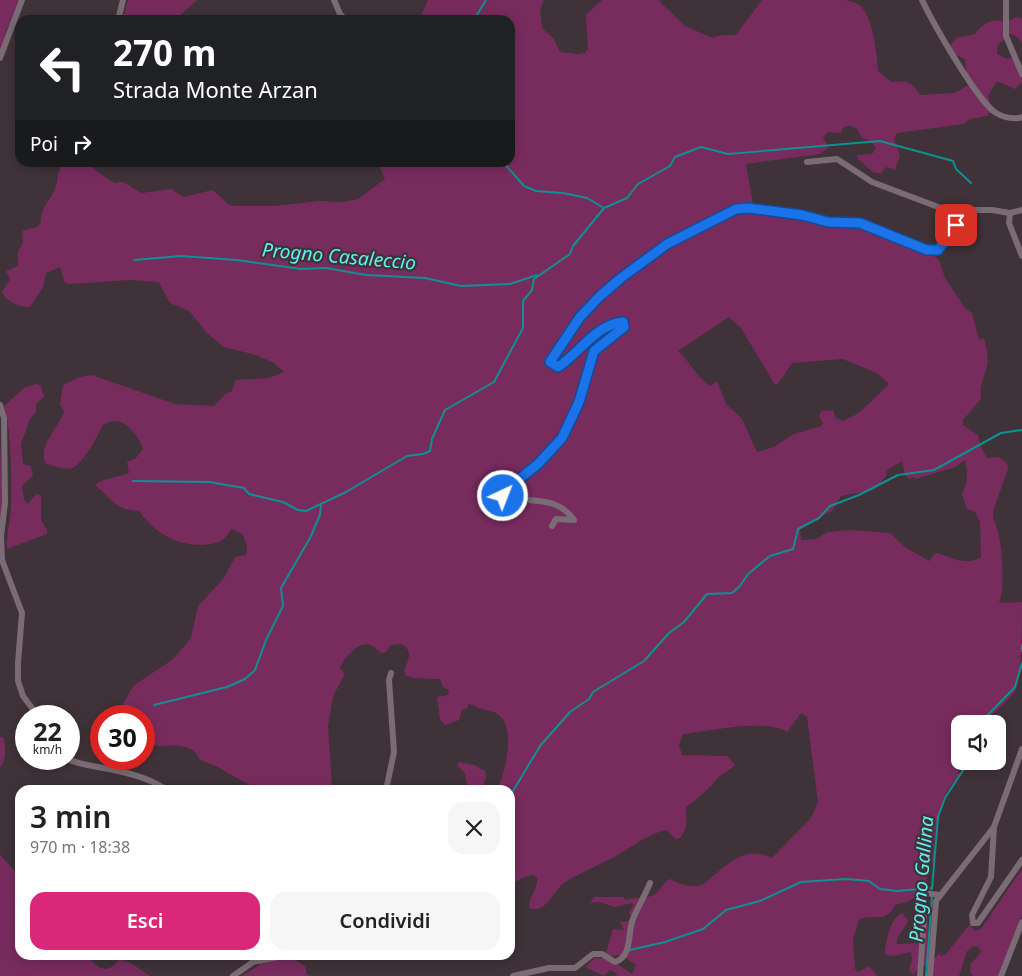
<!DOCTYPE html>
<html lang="it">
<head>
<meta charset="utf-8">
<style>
	:root { --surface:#fff; --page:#f6f6f6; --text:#222; --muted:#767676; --accent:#db2777 }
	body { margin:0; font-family:"Noto Sans",sans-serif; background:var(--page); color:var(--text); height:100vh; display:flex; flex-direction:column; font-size:19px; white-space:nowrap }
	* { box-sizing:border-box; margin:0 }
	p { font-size:16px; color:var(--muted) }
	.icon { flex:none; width:28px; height:28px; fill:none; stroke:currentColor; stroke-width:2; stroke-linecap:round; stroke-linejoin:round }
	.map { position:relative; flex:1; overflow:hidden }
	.panel { position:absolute; left:15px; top:785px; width:500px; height:175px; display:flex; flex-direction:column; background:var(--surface); border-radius:15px; box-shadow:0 2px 12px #0003 }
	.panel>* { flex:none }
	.banner { position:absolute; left:15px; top:15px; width:500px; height:152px; border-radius:15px; box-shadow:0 2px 12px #0003; background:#202124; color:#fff; overflow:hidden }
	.tools { position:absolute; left:951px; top:715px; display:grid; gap:10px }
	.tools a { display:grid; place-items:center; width:55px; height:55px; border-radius:10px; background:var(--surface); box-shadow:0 2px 12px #0003; font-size:25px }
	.speed { position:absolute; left:15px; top:705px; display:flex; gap:10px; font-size:25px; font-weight:700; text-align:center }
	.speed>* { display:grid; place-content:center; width:65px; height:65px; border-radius:50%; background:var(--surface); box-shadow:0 2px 12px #0003; line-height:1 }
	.speed small { font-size:12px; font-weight:400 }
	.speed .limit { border:8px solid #d22; background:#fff; color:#111 }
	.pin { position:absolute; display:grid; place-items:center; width:42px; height:42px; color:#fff; margin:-21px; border-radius:10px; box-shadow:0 2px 8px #0006 }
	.me { position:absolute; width:55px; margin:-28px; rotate:43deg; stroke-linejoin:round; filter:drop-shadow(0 0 4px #0008) }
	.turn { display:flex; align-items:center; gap:18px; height:105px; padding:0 15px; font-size:22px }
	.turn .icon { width:65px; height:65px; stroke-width:2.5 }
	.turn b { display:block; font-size:35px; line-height:42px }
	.then { display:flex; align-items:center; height:48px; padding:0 15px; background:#0003; gap:10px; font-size:19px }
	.round { display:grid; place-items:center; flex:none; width:52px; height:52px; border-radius:15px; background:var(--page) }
	.overview { display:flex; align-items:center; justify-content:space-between; height:85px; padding:0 15px }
	h1 { font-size:30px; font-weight:600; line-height:38px }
	.action { display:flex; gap:10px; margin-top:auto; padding:10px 15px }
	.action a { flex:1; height:58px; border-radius:15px; background:var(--accent); color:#fff; font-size:20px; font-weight:600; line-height:58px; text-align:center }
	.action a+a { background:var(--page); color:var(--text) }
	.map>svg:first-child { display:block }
</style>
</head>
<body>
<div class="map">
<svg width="1022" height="976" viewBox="0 0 1022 976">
	<rect width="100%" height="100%" fill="#3f3239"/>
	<g fill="#782c5e" fill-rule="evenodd">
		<polygon points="0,0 21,0 7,29 0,53"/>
		<polygon points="128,0 197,0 175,20 122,20"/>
		<path d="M 428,0 L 544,0 L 540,10 L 542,28 L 554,39 L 560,52 L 577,54 L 585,53 L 588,49 L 586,15 L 602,0 L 658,0 L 685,26 L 712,38 L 721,35 L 736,35 L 762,0 L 845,0 C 848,1 853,1 856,3 C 873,11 877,54 878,71 L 891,82 C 906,81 912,81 920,95 L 955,93 L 968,85 L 965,59 L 952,53 L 950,46 L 956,38 L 975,34 C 984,22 992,18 1008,22 L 1016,17 L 1022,18 L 1022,43 L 1016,36 L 1009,34 L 997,46 L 997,54 L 1007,59 L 1013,58 L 1022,68 L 1022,82 L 1015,89 L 997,81 L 988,96 L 992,110 L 987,116 L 970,119 L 964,124 L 897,133 L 894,139 L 900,155 L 895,170 L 886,167 L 881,173 L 874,173 L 858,159 L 857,155 L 872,154 L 876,148 L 870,141 L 861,137 L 857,129 L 849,125 L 843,128 L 841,133 L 827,132 L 823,138 L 829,147 L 820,154 L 746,164 L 754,209 L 857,224 L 866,231 L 896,239 L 933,255 L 939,260 L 945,278 L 965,308 L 972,313 L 979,340 L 984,338 C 986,346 989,358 987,366 C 984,378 979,386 981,399 L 963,420 L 963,425 L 978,435 L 980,445 L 987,458 L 999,457 L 1007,463 L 1008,469 L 994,508 L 993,519 C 1002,531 1006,589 999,603 L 1022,602 C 1022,625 1022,671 1016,690 C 1007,702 994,712 984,724 L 960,724 L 960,750 L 954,753 L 959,774 C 956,780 949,786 946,793 C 936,815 933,840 934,863 L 932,862 L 929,866 L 925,891 L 907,902 L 895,905 L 891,912 L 883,917 C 875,917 868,917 859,919 L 853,940 L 855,969 L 858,972 L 869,966 L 877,976 L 616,976 L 617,973 L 610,970 L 604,976 L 585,967 L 595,958 L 608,958 L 632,974 L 636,965 L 622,955 L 610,956 L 606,953 L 613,929 L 624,930 L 620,922 L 632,920 L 629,912 L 634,905 L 631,903 L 615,907 L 600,902 L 590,903 L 594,897 L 623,897 L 626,900 C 635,897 648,899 655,894 C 662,889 662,883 670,879 C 678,883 687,887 697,886 C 704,885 708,881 713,876 C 732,860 748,846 772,858 L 811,818 L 818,802 L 807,717 L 801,713 L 787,732 C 765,718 710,731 683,734 L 679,745 L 682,755 L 727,756 L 735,765 C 730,771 723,772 719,777 C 708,789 699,798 686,807 C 686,820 689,833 676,840 L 667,830 C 647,834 634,846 616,856 C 599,865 579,873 564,883 C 552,892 547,914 529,908 C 528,897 538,890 537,878 L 534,875 C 525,876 517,880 510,886 L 510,790 L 497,790 C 505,773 516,730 500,716 C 496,711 488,711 482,709 C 476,708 474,704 468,704 L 468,708 L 462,710 L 459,720 L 445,725 L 440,719 L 437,697 L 448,695 L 449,690 L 443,687 L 440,679 L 412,678 L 405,675 L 404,671 C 408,661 414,650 401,644 L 390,645 L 386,652 L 381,653 C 378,651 375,647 372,646 C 359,638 344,659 340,668 L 345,674 L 333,696 L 328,726 L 332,787 L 331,790 L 258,790 L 216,766 L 200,760 C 190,736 163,751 144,743 L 144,716 L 125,716 L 123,704 L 133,686 L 172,660 L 181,650 L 191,638 L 198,606 L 224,578 L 235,557 L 246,555 L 247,547 L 243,534 L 231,529 C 224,542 217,544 202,545 C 175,545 155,533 139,511 C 116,511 111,498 95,485 C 105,477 117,478 129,473 L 127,462 L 135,459 L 143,449 C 140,438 127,420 114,421 C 110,421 105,424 102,426 C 99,435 82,465 72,468 C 65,470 52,466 45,463 C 39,444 57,430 64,412 L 60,404 L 63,385 L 80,377 L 92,375 L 175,404 L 214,406 L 225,394 L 231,392 L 236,380 L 269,378 L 284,372 L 274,363 L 256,355 L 224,347 L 207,333 L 189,311 L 170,303 L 159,282 L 130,280 L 69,284 L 65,283 L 60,267 L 46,273 L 43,287 L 30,307 C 22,308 4,301 2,292 L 10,279 L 6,271 L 18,266 L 18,251 L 23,243 L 22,231 L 37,227 L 41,222 C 39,209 51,200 55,189 C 60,178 54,177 64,163 L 87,163 L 106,178 L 115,183 L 123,182 L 141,193 L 171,189 L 183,197 L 213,190 L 229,205 L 236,206 L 275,206 L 320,201 L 343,202 L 358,199 L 385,179 L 378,163 L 510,162 L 510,20 L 419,20 ZM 729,317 L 741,328 L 774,383 L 777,385 L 792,363 L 843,359 L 877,373 L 888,383 L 887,386 L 859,413 L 843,421 L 836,418 L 833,410 L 821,411 L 819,417 L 823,423 L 821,426 L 794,434 L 774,447 L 757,452 L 742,419 L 726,404 L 717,381 L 711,386 C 695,377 691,362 678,351 ZM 965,460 L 967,473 L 966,484 L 962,494 L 967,509 L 975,512 L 980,522 L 981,557 C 964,568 951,555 935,553 L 929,561 L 905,547 L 890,533 L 848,530 L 828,532 L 816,539 L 801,540 L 800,529 L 806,524 L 832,511 L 841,496 L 874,490 L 886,476 L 887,470 L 902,461 L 905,475 L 909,479 L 913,477 L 916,479 L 955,467 Z"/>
		<path d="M 37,384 L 41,386 L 44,397 L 36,404 L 36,412 L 30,419 L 21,444 L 23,464 L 31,466 L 33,476 L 22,486 L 24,500 L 28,504 L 36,494 L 41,495 L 41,520 L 47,530 L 47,534 L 7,549 C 6,534 11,521 11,506 C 12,486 11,422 4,406 L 25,387 Z"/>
		<polygon points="0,440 3,507 0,528"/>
		<path d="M 0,737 L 3,737 C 6,748 7,758 0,767 Z"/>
		<polygon points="459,762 474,765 485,771 486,777 482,790 468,790 465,774 457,765"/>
		<path d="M 0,855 L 20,877 L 20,955 L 87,955 C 99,970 107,975 120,959 L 134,965 L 150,976 L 0,976 Z"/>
		<path d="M 1022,869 L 1022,914 L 998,976 L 973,976 L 970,972 L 971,964 L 981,952 L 979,948 L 974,946 L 967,951 L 959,976 L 934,976 L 926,966 L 922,965 L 913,975 L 909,969 L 912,960 L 911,952 L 893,956 L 885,955 C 885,943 891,916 902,913 L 908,920 C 906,930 896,933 897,944 L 920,943 L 920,906 L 927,915 L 930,958 L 935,958 L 939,953 L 941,956 L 945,955 L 970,924 L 974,931 L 981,929 Z"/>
		<polygon points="258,955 288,955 287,958 293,959 305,966 307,975 316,976 242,976 260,965"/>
	</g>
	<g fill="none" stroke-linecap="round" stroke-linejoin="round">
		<g stroke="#0f9091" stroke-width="2">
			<polyline points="474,20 486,0"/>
			<polyline points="503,162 524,186 536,191 563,193 587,198 604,208"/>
			<polyline points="134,260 181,256 237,260 301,269 326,268 366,275 425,278 461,286 510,284 537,275"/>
			<polyline points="133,481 210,482 226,485 244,488 249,494 283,502 298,510 306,511 346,492 407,456 423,454 430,451 432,439 445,410 494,382 523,328 523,301 532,290 534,279 570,254 573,246 604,208 627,198 638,184 670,166 675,157 701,147 728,154 880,141 953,161 956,169 971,183"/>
			<polyline points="1022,645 1022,651"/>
			<polyline points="154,705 227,687 245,679 255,670 266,640 283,606 281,588 310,538 320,515 321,504"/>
			<polyline points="979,724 1015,687 1022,663"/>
			<polyline points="510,796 540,746 570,712 589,699 593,692 644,661 669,633 684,622 707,594 732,593 740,586 748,574 770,556 793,549 798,529 819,518 830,506 859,495 898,475 934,470 1001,433 1022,430"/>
			<polyline points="932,889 938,817 945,798 969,761"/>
			<polyline points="630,950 665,942 703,929 726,910 760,901 801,882 846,879 869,881 880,889 897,891 932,888"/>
			<polyline points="926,976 932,896"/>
		</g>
		<g stroke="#7a6b74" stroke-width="6">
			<polyline points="334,0 340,14 346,20"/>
			<path d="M 922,0 C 933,23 977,101 996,113 C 1005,118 1013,120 1022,117"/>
			<polyline points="1006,0 1006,36 1022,74"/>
			<polyline points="118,20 123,0"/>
			<polyline points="0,58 22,0"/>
			<polyline points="807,162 837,159 872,182 962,216"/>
			<polyline points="1010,213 1009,223 1022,256"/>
			<polyline points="0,405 4,418 5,503 1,536 2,560 22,613 18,663 18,681 23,696 38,716"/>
			<path d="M 552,526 L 556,519 L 574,520 C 556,494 529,504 503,496 L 503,492 L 538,464 L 562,438 L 579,402 L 595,351 L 624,327 L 623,322 C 597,324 579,353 558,367 L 550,362 L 580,317 L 600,296 L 621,279 L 667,244 L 737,209 L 748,208 L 802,215 L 828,222 L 860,223 L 927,250 L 937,250 L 962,216 L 974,210 L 992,210 L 1010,213 L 1022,210"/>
			<path d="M 68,759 C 79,765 91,765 103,768 C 125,772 148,777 167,790"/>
			<polyline points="386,790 394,752 389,680 391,673"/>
			<polyline points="994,827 991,877 972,915 973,923 978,923 1022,860"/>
			<polyline points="253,962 288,955"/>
			<polyline points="233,976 253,962 252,955"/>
			<path d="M 513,976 L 549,968 L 575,968 L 593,954 L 602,954 L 615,962 C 633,956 627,933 633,919 C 638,907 645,895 650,883"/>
			<polyline points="920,976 924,915 923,897 926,893 939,895"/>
			<polyline points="930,976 936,901 994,827 1022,749"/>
			<polyline points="1001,976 1022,922"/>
		</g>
	</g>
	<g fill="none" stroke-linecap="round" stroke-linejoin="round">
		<defs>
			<path id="route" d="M 503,496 L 503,492 L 538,464 L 562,438 L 579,402 L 594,351 L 624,327 L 623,322 C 597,324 579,353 558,367 L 550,362 L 580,317 L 600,296 L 621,278 L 667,244 L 736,209 L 748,208 L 802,215 L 828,222 L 860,223 L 927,250 L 938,250 L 956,225"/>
		</defs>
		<use href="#route" stroke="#114b97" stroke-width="12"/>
		<use href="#route" stroke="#1a73e8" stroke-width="9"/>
	</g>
	<g text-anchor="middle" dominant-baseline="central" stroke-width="4.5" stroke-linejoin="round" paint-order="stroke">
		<g font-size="19" font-style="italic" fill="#60f0f1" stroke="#3f3239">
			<text transform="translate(339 256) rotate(5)">Progno Casaleccio</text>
			<text transform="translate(921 879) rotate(-85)">Progno Gallina</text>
		</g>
	</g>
</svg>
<div class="tools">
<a><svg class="icon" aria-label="sound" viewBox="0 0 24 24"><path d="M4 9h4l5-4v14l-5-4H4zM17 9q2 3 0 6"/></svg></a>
</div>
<div class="speed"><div>22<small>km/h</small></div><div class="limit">30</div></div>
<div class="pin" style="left:956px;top:225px;background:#d93025"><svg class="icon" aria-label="arrive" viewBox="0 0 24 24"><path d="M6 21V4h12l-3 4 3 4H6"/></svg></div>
<svg class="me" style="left:503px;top:496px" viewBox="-20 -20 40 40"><circle r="17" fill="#1a73e8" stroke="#fff" stroke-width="3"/><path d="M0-11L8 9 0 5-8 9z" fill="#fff"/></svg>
<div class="banner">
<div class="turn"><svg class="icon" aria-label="left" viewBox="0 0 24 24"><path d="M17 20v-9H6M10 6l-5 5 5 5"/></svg><div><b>270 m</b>Strada Monte Arzan</div></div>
<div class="then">Poi<svg class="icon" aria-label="right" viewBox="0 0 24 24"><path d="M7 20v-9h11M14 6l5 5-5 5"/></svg></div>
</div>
<section class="panel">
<div class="overview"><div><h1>3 min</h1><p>970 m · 18:38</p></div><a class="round"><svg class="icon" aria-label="close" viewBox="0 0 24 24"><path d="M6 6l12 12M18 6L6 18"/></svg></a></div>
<div class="action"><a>Esci</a><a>Condividi</a></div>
</section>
</div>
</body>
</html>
